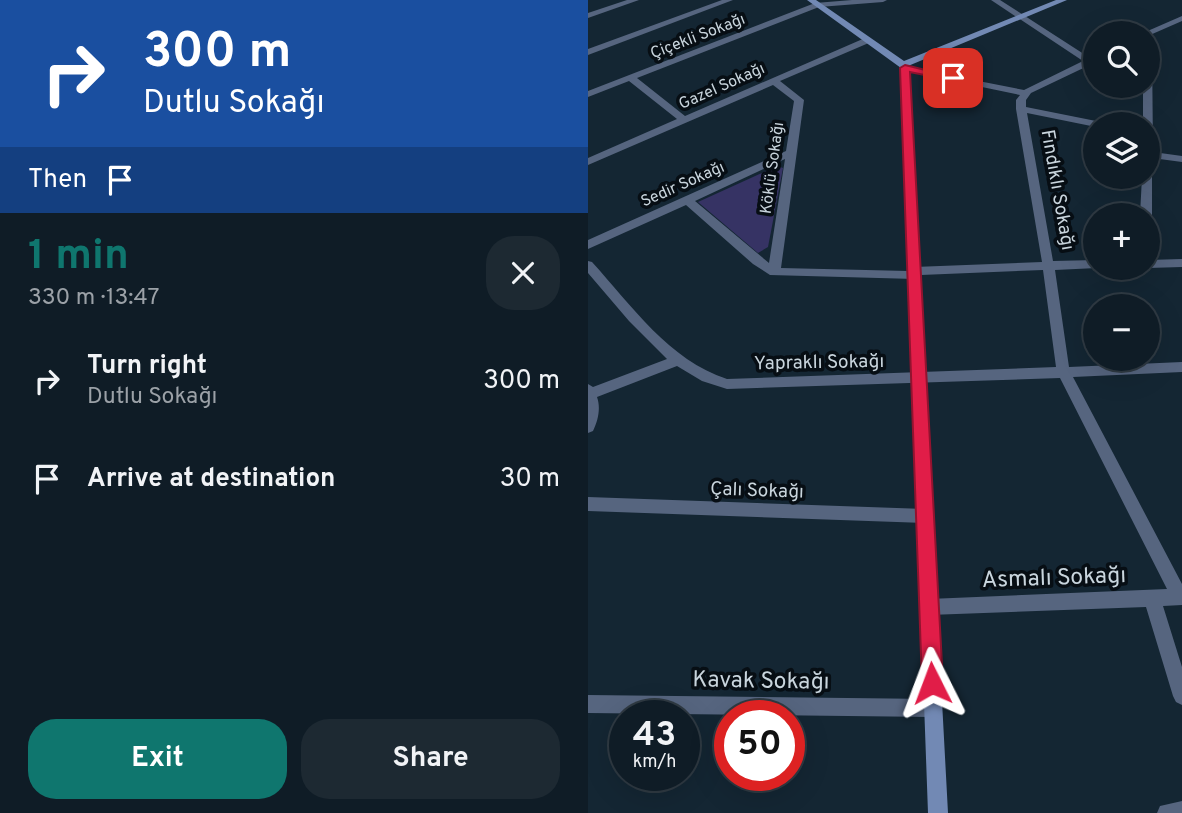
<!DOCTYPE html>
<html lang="en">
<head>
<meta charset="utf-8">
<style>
	:root { --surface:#0f1c26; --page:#1d2932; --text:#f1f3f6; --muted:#9ba1a7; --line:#2f3a43; --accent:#0f766e }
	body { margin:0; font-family:Overpass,sans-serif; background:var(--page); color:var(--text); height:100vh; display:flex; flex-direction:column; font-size:26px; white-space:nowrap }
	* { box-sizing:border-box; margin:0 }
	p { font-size:23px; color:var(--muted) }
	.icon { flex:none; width:38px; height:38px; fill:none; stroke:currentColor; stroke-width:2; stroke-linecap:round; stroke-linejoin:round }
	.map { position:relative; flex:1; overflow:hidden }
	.sheet { display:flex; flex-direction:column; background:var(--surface); width:588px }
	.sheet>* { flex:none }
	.hud { background:#1a4fa0; color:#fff; overflow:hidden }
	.tools { position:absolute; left:495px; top:21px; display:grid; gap:14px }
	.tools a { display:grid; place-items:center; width:77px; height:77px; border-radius:50%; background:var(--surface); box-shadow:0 7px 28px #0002,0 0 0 2px var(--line); font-size:35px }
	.speed { position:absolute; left:21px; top:700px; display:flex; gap:14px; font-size:35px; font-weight:700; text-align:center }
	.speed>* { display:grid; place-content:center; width:91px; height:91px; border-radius:50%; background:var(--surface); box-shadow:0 7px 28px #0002,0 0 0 2px var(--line); line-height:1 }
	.speed small { font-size:18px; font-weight:400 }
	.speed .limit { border:10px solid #d22; background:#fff; color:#111 }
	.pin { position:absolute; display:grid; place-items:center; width:60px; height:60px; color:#fff; margin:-30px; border-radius:14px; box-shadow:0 4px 10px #0006 }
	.me { position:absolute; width:77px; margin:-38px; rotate:357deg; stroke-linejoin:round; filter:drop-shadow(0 0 5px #0008) }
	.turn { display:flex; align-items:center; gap:24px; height:147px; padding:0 28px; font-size:32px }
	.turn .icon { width:91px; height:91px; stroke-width:2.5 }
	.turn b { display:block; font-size:49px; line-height:60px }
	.then { display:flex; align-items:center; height:66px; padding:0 28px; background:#0003; gap:14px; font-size:26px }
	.round { display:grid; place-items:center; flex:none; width:74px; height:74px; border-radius:28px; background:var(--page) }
	.overview { display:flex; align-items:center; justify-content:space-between; height:119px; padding:0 28px }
	h1 { font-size:42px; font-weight:700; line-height:52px; color:var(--accent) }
	.cta { display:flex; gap:14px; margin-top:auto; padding:14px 28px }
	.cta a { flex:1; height:80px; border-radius:28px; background:var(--accent); color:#fff; font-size:28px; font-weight:700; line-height:80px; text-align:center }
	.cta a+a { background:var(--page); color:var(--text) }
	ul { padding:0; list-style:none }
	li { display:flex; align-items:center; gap:21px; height:98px; padding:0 28px }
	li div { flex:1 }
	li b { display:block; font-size:26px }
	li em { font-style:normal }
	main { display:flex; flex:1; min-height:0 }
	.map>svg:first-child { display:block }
</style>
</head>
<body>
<main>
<section class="sheet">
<div class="hud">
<div class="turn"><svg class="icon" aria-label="right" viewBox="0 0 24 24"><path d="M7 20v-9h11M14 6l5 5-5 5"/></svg><div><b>300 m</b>Dutlu Sokağı</div></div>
<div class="then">Then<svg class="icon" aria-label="arrive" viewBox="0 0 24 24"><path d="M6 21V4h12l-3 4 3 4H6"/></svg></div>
</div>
<div class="overview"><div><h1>1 min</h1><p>330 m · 13:47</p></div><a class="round"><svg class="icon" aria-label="close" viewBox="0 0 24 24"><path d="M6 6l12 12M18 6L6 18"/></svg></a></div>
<ul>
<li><svg class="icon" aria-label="right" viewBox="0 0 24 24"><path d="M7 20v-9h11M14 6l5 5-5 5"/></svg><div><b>Turn right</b><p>Dutlu Sokağı</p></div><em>300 m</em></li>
<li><svg class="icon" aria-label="arrive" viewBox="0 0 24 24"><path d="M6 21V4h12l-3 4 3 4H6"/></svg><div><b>Arrive at destination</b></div><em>30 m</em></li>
</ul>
<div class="cta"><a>Exit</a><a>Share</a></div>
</section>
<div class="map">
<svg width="594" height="813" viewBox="0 0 594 813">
	<rect width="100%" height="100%" fill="#142633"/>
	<polygon fill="#363364" points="189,166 195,168 180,247 170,253 110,202"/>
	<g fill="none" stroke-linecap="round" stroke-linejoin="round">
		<g fill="#56657f" fill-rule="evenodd">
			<polygon points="39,0 51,0 0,18 0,13"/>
			<polygon points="134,0 145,0 0,55 0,49"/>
			<path d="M 264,0 L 299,0 L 295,2 L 231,7 L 49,78 L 97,116 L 277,38 L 283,38 L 283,42 L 192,81 L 216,100 L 193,268 L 320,271 L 326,267 L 454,262 L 428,109 L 428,100 L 432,95 L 317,71 L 314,70 L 314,66 L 436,90 L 495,61 L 403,0 L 412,0 L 502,58 L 508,55 L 508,62 L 443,93 L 438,100 L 438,107 L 508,121 L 513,124 L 508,124 L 508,127 L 439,113 L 465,261 L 508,260 L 508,268 L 509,268 L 467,270 L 481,367 L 594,362 L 594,372 L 485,377 L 594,584 L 594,605 L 575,606 L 594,667 L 594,705 L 588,702 L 585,696 L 558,607 L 341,615 L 335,613 L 333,607 L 335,601 L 341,599 L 579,589 L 472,378 L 139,389 L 114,381 L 89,366 L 9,397 C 13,408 10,421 5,431 L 0,433 L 0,384 L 5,387 L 79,359 L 41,321 L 0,273 L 0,261 L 4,262 C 44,306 81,360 139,379 L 468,367 L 455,270 L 333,275 L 327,279 L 182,275 L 165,264 L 98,205 L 0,249 L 0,240 L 198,151 L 206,101 L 185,85 L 0,165 L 0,158 L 89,119 L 41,81 L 0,97 L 0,91 L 227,3 ZM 197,159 L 181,263 L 107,201 Z"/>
			<polygon points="594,16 594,21 562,35 555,33"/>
			<polygon points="560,43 564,46 565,152 594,156 594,162 564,158 560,159 560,124 555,124 555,86 560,86"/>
			<polygon points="560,174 564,177 564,215 560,218 560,215 552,215 554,177 560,177"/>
			<polygon points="594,259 594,267 560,268 559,268 560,260"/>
			<polygon points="0,497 337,509 343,511 345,516 343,521 337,523 0,511"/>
			<polygon points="0,695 345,699 352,701 354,708 352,715 345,717 0,713"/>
			<polygon points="594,801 594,813 569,813 572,806"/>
		</g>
		<polygon fill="#7289b4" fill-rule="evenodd" points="219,0 228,0 316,61 468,0 479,0 320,66 360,813 340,813 313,68"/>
	</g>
	<polygon fill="#e11d48" stroke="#92132f" stroke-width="2" points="317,65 370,78 365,81 322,72 355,683 351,690 344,693 337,690 334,683 312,68"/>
	<g text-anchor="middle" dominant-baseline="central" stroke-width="7" stroke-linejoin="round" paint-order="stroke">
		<g font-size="16" fill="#c9d5dd" stroke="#070e14">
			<text transform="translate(110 37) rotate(-21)">Çiçekli Sokağı</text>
			<text transform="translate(134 87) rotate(-24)">Gazel Sokağı</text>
			<text transform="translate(185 168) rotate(-82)">Köklü Sokağı</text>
			<text transform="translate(95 185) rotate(-24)">Sedir Sokağı</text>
		</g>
		<g font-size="19" fill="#c9d5dd" stroke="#070e14">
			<text transform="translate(469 190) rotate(80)">Fındıklı Sokağı</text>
			<text transform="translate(231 363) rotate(-1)">Yapraklı Sokağı</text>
			<text transform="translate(169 491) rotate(2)">Çalı Sokağı</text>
		</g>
		<g font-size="23" fill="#c9d5dd" stroke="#070e14">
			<text transform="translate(466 579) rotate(-2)">Asmalı Sokağı</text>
			<text transform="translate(173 682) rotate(1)">Kavak Sokağı</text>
		</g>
	</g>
</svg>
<div class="tools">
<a><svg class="icon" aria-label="search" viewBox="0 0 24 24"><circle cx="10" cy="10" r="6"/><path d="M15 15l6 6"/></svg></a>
<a><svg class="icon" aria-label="layers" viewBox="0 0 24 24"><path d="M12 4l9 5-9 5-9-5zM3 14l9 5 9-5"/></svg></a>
<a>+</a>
<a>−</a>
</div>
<div class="speed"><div>43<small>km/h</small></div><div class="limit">50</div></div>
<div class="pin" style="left:365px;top:78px;background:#d93025"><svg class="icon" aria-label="arrive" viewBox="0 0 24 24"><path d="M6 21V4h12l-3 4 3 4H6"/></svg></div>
<svg class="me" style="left:344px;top:683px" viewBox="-20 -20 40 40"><path d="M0-17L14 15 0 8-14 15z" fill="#e11d48" stroke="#fff" stroke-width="4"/></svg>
</div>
</main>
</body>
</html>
